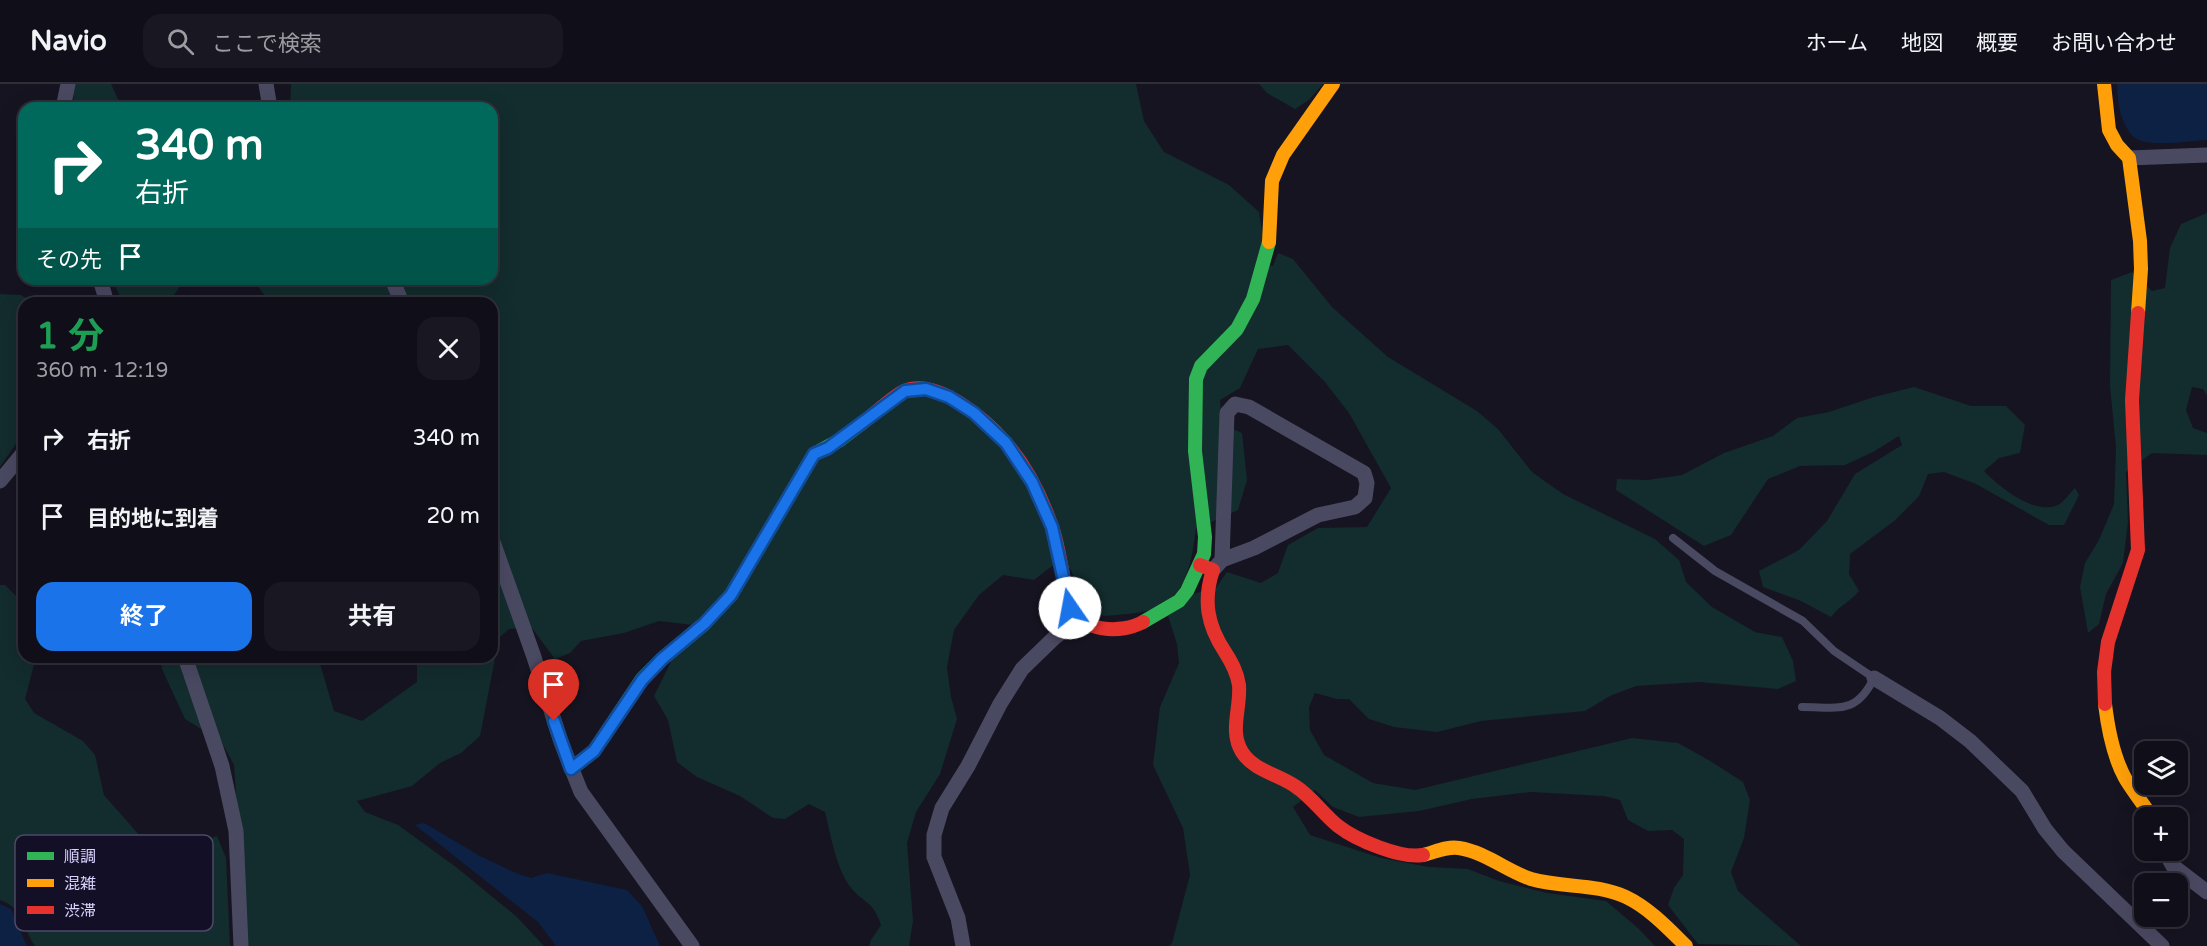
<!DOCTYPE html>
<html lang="ja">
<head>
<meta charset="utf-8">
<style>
	:root { --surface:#100f19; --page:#191822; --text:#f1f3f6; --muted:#9c9ca2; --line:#302f38; --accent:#1a73e8 }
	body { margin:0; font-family:"Varela Round","Noto Sans JP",sans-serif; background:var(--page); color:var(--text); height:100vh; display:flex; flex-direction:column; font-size:22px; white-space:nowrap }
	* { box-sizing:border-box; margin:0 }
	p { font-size:20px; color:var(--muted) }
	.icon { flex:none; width:33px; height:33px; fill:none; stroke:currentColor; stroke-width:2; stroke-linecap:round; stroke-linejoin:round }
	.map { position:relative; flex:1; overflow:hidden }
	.sheet { position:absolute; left:18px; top:213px; width:480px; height:366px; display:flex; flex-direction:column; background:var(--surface); border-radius:18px; box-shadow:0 6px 24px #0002,0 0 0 2px var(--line) }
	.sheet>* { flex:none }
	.top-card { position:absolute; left:18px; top:18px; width:480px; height:183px; border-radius:18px; box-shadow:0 6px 24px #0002,0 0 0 2px var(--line); background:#00695c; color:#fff; overflow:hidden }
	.buttons { position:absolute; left:2134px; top:657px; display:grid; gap:12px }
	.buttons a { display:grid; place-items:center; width:54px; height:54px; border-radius:12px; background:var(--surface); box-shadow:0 6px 24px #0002,0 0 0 2px var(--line); font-size:30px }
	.pin { position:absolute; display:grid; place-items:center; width:51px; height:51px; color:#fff; margin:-62px -26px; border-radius:50% 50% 50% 0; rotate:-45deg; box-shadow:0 0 6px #0007 }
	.pin .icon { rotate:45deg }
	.me { position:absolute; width:66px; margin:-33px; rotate:348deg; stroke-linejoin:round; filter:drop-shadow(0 0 4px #0008) }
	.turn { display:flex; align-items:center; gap:21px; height:126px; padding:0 18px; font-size:27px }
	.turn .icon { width:78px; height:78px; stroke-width:2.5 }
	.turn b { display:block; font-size:42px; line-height:51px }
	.then { display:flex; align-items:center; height:57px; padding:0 18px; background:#0003; gap:12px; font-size:22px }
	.round { display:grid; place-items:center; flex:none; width:63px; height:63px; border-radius:18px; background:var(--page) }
	.summary { display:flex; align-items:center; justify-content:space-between; height:102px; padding:0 18px }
	h1 { font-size:36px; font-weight:700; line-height:45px; color:#1e9e55 }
	.primary-button { display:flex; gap:12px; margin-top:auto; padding:12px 18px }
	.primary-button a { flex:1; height:69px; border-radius:18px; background:var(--accent); color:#fff; font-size:24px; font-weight:700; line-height:69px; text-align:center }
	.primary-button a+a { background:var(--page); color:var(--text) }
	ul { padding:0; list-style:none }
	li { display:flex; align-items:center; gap:18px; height:78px; padding:0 18px }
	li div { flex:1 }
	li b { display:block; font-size:22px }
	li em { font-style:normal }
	header { display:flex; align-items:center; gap:36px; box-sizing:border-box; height:84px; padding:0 30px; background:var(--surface); border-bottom:2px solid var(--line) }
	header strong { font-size:28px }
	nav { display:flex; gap:33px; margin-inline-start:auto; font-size:21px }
	.search { width:420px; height:54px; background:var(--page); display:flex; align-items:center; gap:15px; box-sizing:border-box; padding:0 21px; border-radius:18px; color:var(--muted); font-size:22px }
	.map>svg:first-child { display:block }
</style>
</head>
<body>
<header>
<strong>Navio</strong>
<div class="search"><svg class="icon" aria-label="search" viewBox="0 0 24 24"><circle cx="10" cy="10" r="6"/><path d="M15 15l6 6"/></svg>ここで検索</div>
<nav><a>ホーム</a><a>地図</a><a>概要</a><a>お問い合わせ</a></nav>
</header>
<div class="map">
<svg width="2207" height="862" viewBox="0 0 2207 862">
	<rect width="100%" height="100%" fill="#161421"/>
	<g fill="#132c2d">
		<polygon points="68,0 111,0 122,24 74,24 73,8"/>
		<path d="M 291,0 L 1136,0 L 1144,37 L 1164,68 L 1229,101 L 1259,128 L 1263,153 L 1259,179 L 1273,182 L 1278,169 L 1293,175 L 1332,223 L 1388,273 L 1477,327 L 1498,345 L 1532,388 L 1563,410 L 1655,455 L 1679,476 L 1686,498 L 1712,523 L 1755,548 L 1782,553 L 1793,577 L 1796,597 L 1778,605 L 1699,598 L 1636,602 L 1610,612 L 1585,627 L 1481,637 L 1437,648 L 1394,643 L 1369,635 L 1349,615 L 1337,615 L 1315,609 L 1309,623 L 1310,646 L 1324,671 L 1373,699 L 1415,706 L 1632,654 L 1678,659 L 1712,678 L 1743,698 L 1750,716 L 1744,754 L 1731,788 L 1738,807 L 1801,862 L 1698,860 L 1668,821 L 1674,804 L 1683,791 L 1684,755 L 1672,746 L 1648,747 L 1628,736 L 1620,716 L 1604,712 L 1531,708 L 1472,715 L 1419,727 L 1359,733 L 1333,723 L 1315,706 L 1293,723 L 1310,751 L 1381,774 L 1429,783 L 1468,785 L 1499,797 L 1547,809 L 1606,817 L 1639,845 L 1655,862 L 1169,862 L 1172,859 L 1190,791 L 1183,744 L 1153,681 L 1160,623 L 1179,579 L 1177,560 L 1168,532 L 1196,509 L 1215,505 L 1227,488 L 1261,499 L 1278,489 L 1288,461 L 1318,444 L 1367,443 L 1391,404 L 1349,329 L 1324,297 L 1288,261 L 1258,265 L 1240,304 L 1220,316 L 1222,340 L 1242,349 L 1247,396 L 1238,426 L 1196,445 C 1192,472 1189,504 1163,521 C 1151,529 1118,531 1103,532 L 1082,515 L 1071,486 L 1056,479 L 1034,496 L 1003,491 L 979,511 L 954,546 L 947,583 L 951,613 L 957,635 L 940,690 L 916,728 L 907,759 L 913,837 L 909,862 L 869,862 L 871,856 L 881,841 C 873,817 866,821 852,805 C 836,786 831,751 825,728 L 809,720 L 785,735 L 773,734 L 740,712 L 697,693 L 677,678 L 668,636 L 654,612 L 672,576 L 693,541 L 659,537 L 624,549 L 581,557 L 570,569 L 555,575 L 531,543 L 509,545 L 499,554 L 480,652 L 461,669 L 440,679 L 412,702 L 357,717 L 365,728 L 398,741 L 456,783 L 517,833 L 544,862 L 247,862 L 234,681 L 221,657 L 185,635 L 162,585 L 161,573 L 318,573 L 334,627 L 362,637 L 417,598 L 417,573 L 492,573 L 492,219 L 270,219 L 253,195 L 492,195 L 492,24 L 290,24 Z"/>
		<polygon points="1259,0 1323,0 1309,16 1295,25 1267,9"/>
		<polygon points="2207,129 2207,311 2203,305 2192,303 2186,326 2193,344 2207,349 2207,371 2152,369 2126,388 2128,438 2123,479 2106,510 2099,540 2088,549 2080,503 2085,479 2099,456 2114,420 2116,364 2110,302 2111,196 2132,188 2152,207 2165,204 2170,164 2181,140"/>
		<polygon points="112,195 190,195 181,201 168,219 123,219"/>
		<polygon points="0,210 21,211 34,219 24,219 24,348 0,383"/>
		<path d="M 1914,303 L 1971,322 L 2006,322 L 2025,341 L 2020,369 L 1999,374 L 1984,387 C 1998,402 2035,432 2058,421 C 2064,418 2070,409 2075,404 L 2079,411 L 2064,441 L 2049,441 L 1976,400 L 1944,388 L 1928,390 L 1919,412 L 1894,437 L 1850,470 L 1849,490 L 1859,507 C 1851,517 1839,522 1831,533 L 1801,517 L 1763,503 L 1759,487 L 1799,466 L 1827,437 L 1855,390 L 1902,361 L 1899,352 L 1873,368 L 1845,381 L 1800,382 L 1768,395 L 1731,451 L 1704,462 L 1616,406 L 1617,395 L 1647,396 L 1682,391 L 1724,369 L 1773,352 L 1797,334 L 1829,328 L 1874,313 Z"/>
		<path d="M 0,501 L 5,501 L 24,520 L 24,573 L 36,573 L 25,615 L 34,629 L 83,657 L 95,671 L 104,711 L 147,760 L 171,767 L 217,752 L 226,774 L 230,862 L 35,862 C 22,843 25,825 0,816 Z"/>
	</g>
	<g fill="#0d2144">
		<path d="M 2117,0 L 2207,0 L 2207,56 C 2191,57 2150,63 2137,55 C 2121,45 2117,17 2117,0 Z"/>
		<polygon points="424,739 480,772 518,790 531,794 547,789 627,806 642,822 660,862 556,862 538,838 415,741"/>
		<polygon points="0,820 11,825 27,862 0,862"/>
	</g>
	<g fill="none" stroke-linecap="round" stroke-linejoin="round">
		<path stroke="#4a4962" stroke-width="8" d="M 1673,454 L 1715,487 L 1803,537 L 1834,567 L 1874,594 C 1856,631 1838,623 1802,623"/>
		<g stroke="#4a4962" stroke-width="15">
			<polyline points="266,0 270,24"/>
			<polyline points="63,24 68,0"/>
			<polyline points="2129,74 2207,71"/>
			<polyline points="100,195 107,219"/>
			<polyline points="392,195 402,219"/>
			<polyline points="0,397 24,368"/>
			<polyline points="492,455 534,573 561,658 581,708 692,862"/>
			<polyline points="1213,486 1222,476 1254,464 1318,431 1355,423 1365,414 1367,399 1364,389 1249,323 1235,320 1227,329 1222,476"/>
			<polyline points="185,573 222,682 236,747 241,862"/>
			<polyline points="1874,594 1940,634 1970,657 2022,707 2045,745 2063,767 2162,862"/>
			<polyline points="2164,766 2173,782 2207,808"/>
			<polyline points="963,862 958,834 934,773 934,751 942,724 968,682 1000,620 1022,585 1054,554 1080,535"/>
		</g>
		<g stroke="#30b455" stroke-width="14">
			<polyline points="1143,538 1179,517 1187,507 1204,470 1205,453 1195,367 1196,295 1201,282 1237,245 1253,215 1269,158"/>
			<polyline points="571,685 594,667 642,595 662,575 704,540 731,511 814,370 840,356 861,340"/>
		</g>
		<g stroke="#ff9f0a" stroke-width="14">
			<polyline points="2104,0 2109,46 2117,61 2129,74 2140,157 2141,185 2138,229"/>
			<polyline points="1269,158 1272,97 1283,71 1333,0"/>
			<path d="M 2105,620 C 2108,645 2113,672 2125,694 C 2133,708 2144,720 2152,734"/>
			<path d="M 1423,771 C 1435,768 1447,762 1459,764 C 1485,768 1507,787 1531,795 C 1562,804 1596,799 1626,813 C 1649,824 1668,844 1686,862"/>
		</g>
		<g stroke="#e5322d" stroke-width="14">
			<path d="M 861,340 C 872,332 892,313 904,307 C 937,293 986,336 1006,359 C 1026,382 1042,414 1052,443 C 1059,462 1061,485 1066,505 C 1067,511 1067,518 1070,523 C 1081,548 1122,550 1143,538"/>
			<path d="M 1200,481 L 1213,486 C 1203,516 1207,541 1225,568 C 1232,579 1237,588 1239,601 C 1241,624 1229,647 1242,668 C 1254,687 1278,690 1295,702 C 1312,713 1323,730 1338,742 C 1356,756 1401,775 1423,771"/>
			<polyline points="2105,620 2104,588 2108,558 2138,466 2132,316 2138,229"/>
		</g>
	</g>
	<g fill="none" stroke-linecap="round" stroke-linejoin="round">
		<defs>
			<polyline id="route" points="554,637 571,685 594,667 642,596 662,575 704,540 731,511 814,370 828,364 905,307 926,305 949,313 974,329 1006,359 1032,398 1052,443 1070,524"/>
		</defs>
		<use href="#route" stroke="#114b97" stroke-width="15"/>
		<use href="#route" stroke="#1a73e8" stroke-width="10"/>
	</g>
	<rect x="15" y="751" width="198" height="96" rx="9" fill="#130f26" stroke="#4e4a67" stroke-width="1.5"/>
	<rect x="27" y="768" width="27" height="8" fill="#30b455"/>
	<rect x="27" y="795" width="27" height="8" fill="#ff9f0a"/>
	<rect x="27" y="822" width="27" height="8" fill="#e5322d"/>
	<g font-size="16" fill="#d9d4ff">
		<text x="64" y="778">順調</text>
		<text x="64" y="805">混雑</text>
		<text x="64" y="832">渋滞</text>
	</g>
</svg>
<div class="buttons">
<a><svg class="icon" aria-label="layers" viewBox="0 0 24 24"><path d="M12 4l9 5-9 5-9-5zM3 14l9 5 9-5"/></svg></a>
<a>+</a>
<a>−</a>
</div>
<div class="pin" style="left:554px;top:637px;background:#d93025"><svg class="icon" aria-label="arrive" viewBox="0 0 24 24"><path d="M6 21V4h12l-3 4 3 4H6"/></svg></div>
<svg class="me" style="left:1070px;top:524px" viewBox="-20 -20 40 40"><circle r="19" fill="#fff"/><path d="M0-13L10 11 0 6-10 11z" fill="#1a73e8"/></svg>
<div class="top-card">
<div class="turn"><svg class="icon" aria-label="right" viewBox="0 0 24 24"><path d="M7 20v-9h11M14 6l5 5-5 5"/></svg><div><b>340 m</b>右折</div></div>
<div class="then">その先<svg class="icon" aria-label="arrive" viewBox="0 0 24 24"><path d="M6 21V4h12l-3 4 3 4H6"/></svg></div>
</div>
<section class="sheet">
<div class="summary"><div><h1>1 分</h1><p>360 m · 12:19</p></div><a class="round"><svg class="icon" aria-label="close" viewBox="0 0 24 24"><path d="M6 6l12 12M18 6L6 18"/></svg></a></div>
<ul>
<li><svg class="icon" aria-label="right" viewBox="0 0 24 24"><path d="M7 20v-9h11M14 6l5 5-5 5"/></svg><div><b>右折</b></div><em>340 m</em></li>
<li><svg class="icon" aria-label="arrive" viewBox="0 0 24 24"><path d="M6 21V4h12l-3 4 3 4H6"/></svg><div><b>目的地に到着</b></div><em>20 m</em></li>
</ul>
<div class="primary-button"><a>終了</a><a>共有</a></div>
</section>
</div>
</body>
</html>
